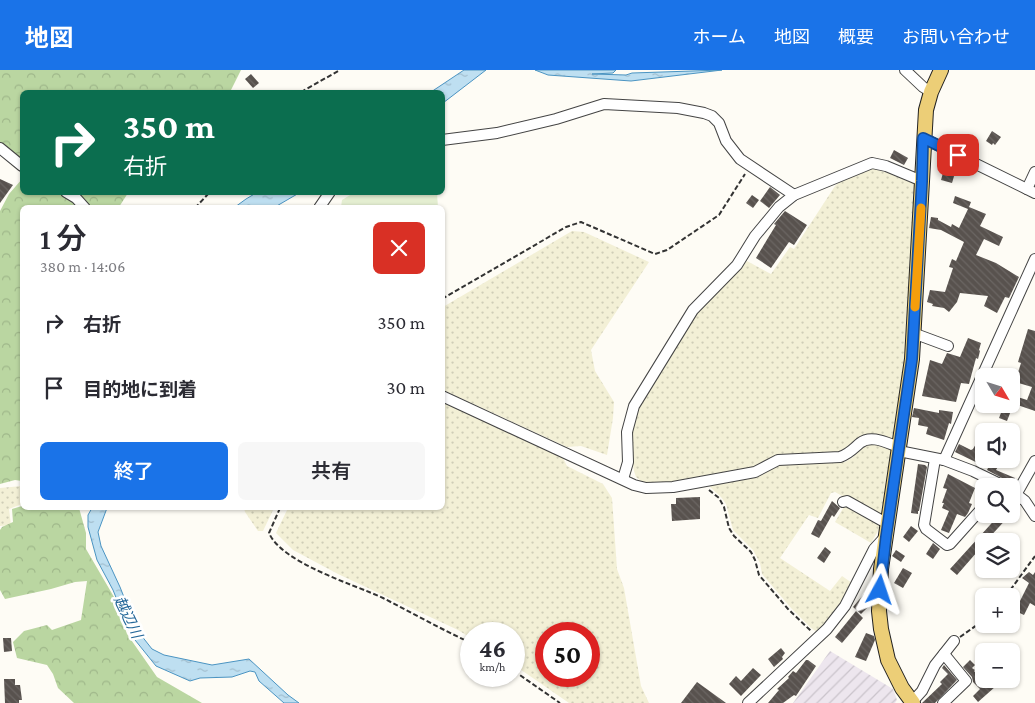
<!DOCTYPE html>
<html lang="ja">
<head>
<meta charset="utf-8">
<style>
	:root { --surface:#fff; --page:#f7f7f7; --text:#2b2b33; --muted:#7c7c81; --accent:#1a73e8 }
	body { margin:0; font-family:"Crimson Pro","Noto Sans JP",serif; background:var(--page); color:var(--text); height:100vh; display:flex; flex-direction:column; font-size:19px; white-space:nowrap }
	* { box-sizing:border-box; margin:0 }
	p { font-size:16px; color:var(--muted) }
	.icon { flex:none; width:28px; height:28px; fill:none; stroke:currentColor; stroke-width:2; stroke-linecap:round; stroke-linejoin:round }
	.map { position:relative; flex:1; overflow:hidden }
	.side { position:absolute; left:20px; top:135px; width:425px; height:305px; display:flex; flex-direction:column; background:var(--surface); border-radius:8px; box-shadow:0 1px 4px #0004 }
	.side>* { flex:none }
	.top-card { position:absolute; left:20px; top:20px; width:425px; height:105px; border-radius:8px; box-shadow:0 1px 4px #0004; background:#0b6e4f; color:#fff; overflow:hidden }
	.needle { width:32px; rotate:128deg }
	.tools { position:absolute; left:975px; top:298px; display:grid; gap:10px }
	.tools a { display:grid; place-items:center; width:45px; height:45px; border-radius:8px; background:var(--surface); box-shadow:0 1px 4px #0004; font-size:25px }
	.speed { position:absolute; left:460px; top:552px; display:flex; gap:10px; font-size:25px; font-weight:700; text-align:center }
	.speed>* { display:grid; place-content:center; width:65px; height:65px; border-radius:50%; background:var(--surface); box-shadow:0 1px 4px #0004; line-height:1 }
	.speed small { font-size:12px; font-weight:400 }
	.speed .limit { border:8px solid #d22; background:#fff; color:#111 }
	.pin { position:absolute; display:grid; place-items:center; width:42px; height:42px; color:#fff; margin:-21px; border-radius:10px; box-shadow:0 2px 8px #0006 }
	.me { position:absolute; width:55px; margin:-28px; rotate:5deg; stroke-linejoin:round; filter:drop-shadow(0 0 4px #0008) }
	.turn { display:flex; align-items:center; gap:18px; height:105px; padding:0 20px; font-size:22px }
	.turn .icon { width:65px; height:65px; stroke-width:2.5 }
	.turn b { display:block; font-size:35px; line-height:42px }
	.round { display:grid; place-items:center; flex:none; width:52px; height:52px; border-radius:8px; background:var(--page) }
	.headline { display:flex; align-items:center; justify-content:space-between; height:85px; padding:0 20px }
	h1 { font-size:30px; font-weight:600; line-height:38px }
	.action { display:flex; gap:10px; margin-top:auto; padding:10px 20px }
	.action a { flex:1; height:58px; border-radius:8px; background:var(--accent); color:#fff; font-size:20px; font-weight:600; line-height:58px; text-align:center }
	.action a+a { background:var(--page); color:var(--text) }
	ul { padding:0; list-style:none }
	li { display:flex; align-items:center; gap:15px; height:65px; padding:0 20px }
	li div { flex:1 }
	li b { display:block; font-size:19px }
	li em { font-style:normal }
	header { display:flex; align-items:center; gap:30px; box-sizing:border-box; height:70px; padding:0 25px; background:var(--accent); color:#fff }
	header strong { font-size:24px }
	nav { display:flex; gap:28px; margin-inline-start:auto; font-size:18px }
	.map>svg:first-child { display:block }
</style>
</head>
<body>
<header>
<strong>地図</strong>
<nav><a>ホーム</a><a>地図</a><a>概要</a><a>お問い合わせ</a></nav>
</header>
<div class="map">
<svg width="1035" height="633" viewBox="0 0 1035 633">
	<defs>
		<pattern id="industrial-furrows" width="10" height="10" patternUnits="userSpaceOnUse" patternTransform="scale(1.25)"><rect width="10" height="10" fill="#ede6ee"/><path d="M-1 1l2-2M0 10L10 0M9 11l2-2" fill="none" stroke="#cac4cb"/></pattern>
		<pattern id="farmland-dots" width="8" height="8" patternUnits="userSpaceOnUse" patternTransform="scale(1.25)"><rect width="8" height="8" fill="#f3f0d6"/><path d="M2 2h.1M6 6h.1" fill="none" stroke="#cfcdb7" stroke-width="1.8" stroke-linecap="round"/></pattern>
		<pattern id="forest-crowns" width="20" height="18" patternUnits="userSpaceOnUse" patternTransform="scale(1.25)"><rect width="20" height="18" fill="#bad6a1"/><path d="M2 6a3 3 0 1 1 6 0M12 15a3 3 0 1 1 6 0" fill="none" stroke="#9fb78a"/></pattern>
		<pattern id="water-ripples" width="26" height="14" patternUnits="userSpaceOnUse" patternTransform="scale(1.25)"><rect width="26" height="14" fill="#bedff1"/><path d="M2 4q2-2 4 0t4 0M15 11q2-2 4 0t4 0" fill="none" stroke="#a2bece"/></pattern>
		<pattern id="building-back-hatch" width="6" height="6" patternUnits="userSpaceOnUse" patternTransform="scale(1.25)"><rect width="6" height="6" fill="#58524e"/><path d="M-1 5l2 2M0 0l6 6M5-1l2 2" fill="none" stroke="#6b6663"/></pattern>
	</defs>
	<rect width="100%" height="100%" fill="#fefcf5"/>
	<polygon fill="url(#industrial-furrows)" points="830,581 893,619 897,630 895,633 793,633"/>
	<g fill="url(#farmland-dots)" fill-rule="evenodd">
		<polygon points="870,98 897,105 911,111 916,115 906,294 893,369 878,364 870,364 842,383 781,385 772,388 750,400 678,412 651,414 642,412 636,407 634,401 631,382 633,356 639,335 693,245 710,227 723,217 747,191 771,204 790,177 794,179 835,116 839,112"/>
		<polygon points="572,161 584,162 649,192 591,280 595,301 614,332 613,348 607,385 581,376 567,377 443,320 443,237"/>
		<path d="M 443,332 L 562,386 L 567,396 L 603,414 L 612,428 L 617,499 L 624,518 L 641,616 L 649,633 L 569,633 L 514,595 L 514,564 L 471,564 L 471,568 L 458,560 L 338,504 L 293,480 L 276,463 L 288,438 L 442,438 ZM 546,564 L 589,564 L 589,606 L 546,606 Z"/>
		<polygon points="873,373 894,380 884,449 835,422 831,423 819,446 818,448 809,445 780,488 830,521 842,506 852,513 841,534 817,562 811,558 791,538 762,504 760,493 753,480 733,460 726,434 721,427 709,416 762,405 779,394 845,392 852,388 866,375"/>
		<polygon points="22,416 22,434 9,439 11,455 0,456 0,418"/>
		<polygon points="845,435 882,454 871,473 835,452"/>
		<polygon points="244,438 274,438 263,461 258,461 245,442"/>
	</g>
	<g fill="url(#forest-crowns)">
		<polygon points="0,0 241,0 230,22 22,22 22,92 12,92 5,89 0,80"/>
		<polygon points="22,109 22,122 128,123 119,137 22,138 22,411 15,410 0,414 0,141 9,124"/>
		<polygon points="22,436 79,438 86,463 86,479 114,527 127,564 157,607 202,633 74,633 58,618 53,604 47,595 17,588 13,572 24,561 47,555 52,560 81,550 87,511 75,512 51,519 5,529 0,520 0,460 2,457 13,452 12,439"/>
	</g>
	<polygon fill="#e5efd2" points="355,122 437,123 438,138 341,137 342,130"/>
	<g fill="url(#water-ripples)" stroke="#4b94c2">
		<polygon points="464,0 486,0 443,33 442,22 431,22"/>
		<polygon points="535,0 616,0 613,3 592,4 626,5 632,3 722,0 631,11 548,5"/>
		<polygon points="256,123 256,122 299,123 275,137 235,137 246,129"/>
		<polygon points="92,438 107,438 98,462 101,476 120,517 137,560 152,579 164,585 212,595 249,589 288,625 299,633 284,633 259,611 255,602 250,601 232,607 200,608 190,611 156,596 131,565 113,520 97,490 88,457 88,445"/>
	</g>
	<g fill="url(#building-back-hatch)">
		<polygon points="251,4 259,13 253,18 245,9"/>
		<polygon points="992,61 1001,67 995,75 993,73 992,75 986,71"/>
		<polygon points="894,80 908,88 904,95 890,88"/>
		<polygon points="947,89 958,93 952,113 941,110"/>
		<polygon points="0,109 13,115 0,133"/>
		<polygon points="770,117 780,125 769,138 760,131"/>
		<polygon points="752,125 759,130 753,138 746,133"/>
		<polygon points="955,126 971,132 969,137 986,144 980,156 1003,167 999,176 984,169 976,185 996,193 1019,207 1009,228 1005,227 997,243 984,236 988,226 960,223 957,232 949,242 944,238 932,236 933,234 927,232 930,220 945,222 953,198 949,197 952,189 956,191 964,172 941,160 929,158 931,147 938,148 938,150 951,157 952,154 959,158 968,139 953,133"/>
		<polygon points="785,141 807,155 794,175 789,172 771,198 756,188 768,168 776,155 774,154"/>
		<polygon points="1028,259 1035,261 1035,341 1012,333 1014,326 1027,330 1032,317 1015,312 1021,293 1018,292"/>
		<polygon points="968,268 981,273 979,280 980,281 978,289 976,288 969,314 961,313 956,332 922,326 930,290 942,294 947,283 960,287"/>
		<polygon points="1004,335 1012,338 1007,351 999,348"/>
		<polygon points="914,338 939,343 939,340 953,342 951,354 949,353 944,370 926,364 928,357 918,355 919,348 912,347"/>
		<polygon points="984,360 984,389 999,395 996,400 1015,408 1013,414 987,400 988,398 955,382 959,374 971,380 973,379"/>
		<polygon points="918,394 925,395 927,397 919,441 918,441 918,444 911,443"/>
		<polygon points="948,404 975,418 969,433 972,434 968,443 965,447 957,444 949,463 941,460 949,441 942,438 944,433 942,433 947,419 943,418"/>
		<polygon points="700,427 700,449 672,451 671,434 676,434 676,428"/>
		<polygon points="832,431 840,438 834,447 832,445 819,468 811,464 818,450 821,451"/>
		<polygon points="1000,444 1011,444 986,471 984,471 984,474 957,505 950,499"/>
		<polygon points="911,456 918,461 909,472 903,467"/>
		<polygon points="933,473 940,479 933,489 926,484"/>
		<polygon points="825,477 831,482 824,493 817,488"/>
		<polygon points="896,480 905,486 901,492 892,486"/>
		<polygon points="903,498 912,503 903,518 894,513"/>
		<polygon points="1029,502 1033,505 1035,502 1035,536 1030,533 1024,545 1013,540 1017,532 1019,533 1029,513 1022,508"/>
		<polygon points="864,524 871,530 871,534 861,544 853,537"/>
		<polygon points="856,541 863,548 842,573 835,567"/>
		<polygon points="866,563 874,566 875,570 866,591 855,587"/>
		<polygon points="3,568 11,568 12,581 4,582"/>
		<polygon points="781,578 785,583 782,587 783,589 774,597 768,589"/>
		<polygon points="806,590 808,590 816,596 796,626 794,625 783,633 768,633 779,620 777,619 789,608 788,607 793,601 796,603"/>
		<polygon points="970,590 975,595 972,598 975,600 974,601 981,609 1004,609 978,632 973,626 980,619 973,612 972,607 963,597"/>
		<polygon points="944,595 957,610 935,633 922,633 942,614 940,612 948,604 942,598"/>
		<polygon points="753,598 761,605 741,626 729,614 736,606 741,611"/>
		<polygon points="4,609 15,609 15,615 20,615 22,630 19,630 19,633 5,633"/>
		<polygon points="697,612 726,633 681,633"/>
	</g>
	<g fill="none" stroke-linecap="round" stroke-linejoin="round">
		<defs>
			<g id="minor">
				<polyline points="905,0 923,17 931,22"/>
				<polyline points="923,68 1035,123"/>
				<polyline points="442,70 497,63 556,49 604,34 678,38 704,43 712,46 719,53 726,71 740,89 794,125"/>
				<polyline points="0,78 22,96"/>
				<polyline points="1027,119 1035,102"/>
				<polyline points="66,122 76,128 85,138"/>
				<polyline points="319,138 330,122"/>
				<polyline points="913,263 948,276"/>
				<path d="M 442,326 L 634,415 L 646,418 L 673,417 L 755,402 L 778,390 L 840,387 C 849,384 853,379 860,373 C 871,364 887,373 899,377"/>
				<polyline points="899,381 944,390 973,401 1004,416"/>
				<polyline points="935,389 924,455 926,459 947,475 950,474 984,436"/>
				<polyline points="944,390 1035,189"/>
				<polyline points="623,409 628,392 627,362 634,336 693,240 737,195 755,166 779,137 794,125 872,93 886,96 922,111"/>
				<polyline points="1012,421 1025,431 1035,446"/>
				<polyline points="1017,423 1035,391"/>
				<polyline points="843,432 847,431 888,454"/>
				<polyline points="912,632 922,621 935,595 954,571"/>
				<polyline points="748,633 827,559 845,536 874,479 885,467"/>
				<polyline points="943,633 966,611 944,584"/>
			</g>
			<polyline id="major" points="913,633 902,618 888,590 881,559 879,541 881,499 912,289 926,40 931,22 941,0"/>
		</defs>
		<use href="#minor" stroke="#444" stroke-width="12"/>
		<use href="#major" stroke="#222" stroke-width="16"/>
		<g stroke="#333" stroke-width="2" stroke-dasharray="5 2.5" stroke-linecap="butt">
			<polyline points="301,22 340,0"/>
			<polyline points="195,138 210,122"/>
			<polyline points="442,229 566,157 581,152 655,184 667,180 719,145 745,104"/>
			<polyline points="709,420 719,428 724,437 729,458 734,466 751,482 755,490 759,505 788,539 811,561"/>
			<path d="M 280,438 L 269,463 C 282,493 353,514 383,528 C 412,543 441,559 471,573"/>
			<polyline points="1006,526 1035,486"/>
			<polyline points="960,567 984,550"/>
			<polyline points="514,601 560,633"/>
		</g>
		<use href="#minor" stroke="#fff" stroke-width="10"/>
		<use href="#major" stroke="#ecce77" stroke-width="14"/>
	</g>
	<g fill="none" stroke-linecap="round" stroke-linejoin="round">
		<defs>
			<polyline id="route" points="880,520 886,467 912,289 922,111 923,68 958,85"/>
		</defs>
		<use href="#route" stroke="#114b97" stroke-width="12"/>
		<use href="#route" stroke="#1a73e8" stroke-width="9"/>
		<polyline stroke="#f59e0b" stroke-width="9" points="915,237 921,138"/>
	</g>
	<g text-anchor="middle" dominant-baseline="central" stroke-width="5" stroke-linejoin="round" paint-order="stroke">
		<g font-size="15" font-style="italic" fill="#246799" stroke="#fff">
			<text transform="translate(128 547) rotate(64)">越辺川</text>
		</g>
	</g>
</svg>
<div class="tools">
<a><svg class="needle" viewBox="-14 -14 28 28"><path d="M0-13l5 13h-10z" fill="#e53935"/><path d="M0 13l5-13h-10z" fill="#7c7c81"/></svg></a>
<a><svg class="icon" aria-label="sound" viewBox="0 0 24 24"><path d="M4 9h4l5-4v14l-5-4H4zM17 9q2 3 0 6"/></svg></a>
<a><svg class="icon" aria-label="search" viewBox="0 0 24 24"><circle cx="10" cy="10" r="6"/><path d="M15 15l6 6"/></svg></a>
<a><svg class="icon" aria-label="layers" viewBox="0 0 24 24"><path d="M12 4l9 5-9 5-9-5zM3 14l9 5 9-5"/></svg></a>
<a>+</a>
<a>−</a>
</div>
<div class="speed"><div>46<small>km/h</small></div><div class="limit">50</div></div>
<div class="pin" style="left:958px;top:85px;background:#d93025"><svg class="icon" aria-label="arrive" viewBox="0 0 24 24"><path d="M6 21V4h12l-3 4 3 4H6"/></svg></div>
<svg class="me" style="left:880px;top:520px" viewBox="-20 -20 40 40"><path d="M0-17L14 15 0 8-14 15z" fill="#1a73e8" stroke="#fff" stroke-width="4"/></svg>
<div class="top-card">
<div class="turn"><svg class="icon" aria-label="right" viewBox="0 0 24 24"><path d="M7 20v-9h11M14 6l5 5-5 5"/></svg><div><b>350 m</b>右折</div></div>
</div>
<section class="side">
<div class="headline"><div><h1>1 分</h1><p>380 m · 14:06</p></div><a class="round" style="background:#d93025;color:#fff"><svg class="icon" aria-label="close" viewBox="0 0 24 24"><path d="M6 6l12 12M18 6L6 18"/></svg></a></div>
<ul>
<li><svg class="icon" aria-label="right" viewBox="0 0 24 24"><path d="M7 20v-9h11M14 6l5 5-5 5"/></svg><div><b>右折</b></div><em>350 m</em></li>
<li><svg class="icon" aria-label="arrive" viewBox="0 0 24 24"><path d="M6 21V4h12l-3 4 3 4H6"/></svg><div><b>目的地に到着</b></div><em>30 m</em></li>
</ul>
<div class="action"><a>終了</a><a>共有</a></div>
</section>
</div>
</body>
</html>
